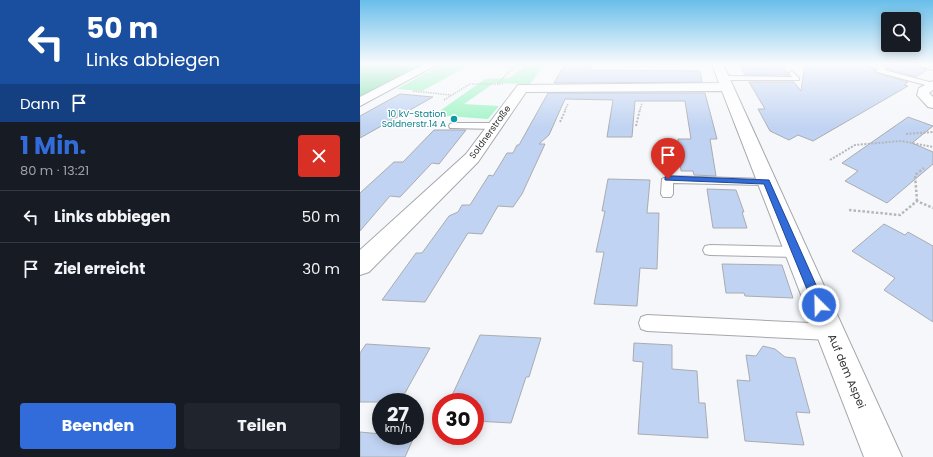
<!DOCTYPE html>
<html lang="de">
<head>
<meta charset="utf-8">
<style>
	:root { --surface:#171b24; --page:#20242c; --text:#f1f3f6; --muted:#9ea1a6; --line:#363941; --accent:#326cda }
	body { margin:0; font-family:Poppins,sans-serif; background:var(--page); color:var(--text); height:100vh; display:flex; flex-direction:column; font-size:15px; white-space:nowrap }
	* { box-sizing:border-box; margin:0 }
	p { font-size:13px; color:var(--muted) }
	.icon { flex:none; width:22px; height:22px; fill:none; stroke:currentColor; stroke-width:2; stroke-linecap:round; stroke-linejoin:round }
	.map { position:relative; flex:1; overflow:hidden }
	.sheet { display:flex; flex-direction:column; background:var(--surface); width:360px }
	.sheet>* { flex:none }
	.hud { background:#1a4fa0; color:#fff; overflow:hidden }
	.buttons { position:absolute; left:521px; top:12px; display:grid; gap:8px }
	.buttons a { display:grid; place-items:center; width:40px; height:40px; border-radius:4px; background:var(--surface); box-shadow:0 2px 10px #0003; font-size:20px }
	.speed { position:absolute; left:12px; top:393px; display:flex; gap:8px; font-size:20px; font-weight:700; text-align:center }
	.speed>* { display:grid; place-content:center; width:52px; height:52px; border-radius:50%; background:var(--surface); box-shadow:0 2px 10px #0003; line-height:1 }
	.speed small { font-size:10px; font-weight:400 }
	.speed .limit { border:6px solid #d22; background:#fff; color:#111 }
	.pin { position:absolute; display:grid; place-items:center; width:34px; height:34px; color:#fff; margin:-41px -17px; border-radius:50% 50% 50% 0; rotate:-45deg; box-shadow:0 0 4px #0007 }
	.pin .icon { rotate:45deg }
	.me { position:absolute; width:44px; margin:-22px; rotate:337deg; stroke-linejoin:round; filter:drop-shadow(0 0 3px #0008) }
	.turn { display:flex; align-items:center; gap:14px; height:84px; padding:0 20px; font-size:18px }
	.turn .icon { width:52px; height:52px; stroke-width:2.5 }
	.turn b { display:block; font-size:28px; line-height:34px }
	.then { display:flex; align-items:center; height:38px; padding:0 20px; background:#0003; gap:8px; font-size:15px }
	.round { display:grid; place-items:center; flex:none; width:42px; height:42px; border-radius:4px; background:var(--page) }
	.overview { display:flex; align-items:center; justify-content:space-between; height:68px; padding:0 20px }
	h1 { font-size:24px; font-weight:700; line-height:30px; color:var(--accent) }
	.primary-button { display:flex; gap:8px; margin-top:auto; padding:8px 20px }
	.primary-button a { flex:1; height:46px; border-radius:4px; background:var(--accent); color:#fff; font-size:16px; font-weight:700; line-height:46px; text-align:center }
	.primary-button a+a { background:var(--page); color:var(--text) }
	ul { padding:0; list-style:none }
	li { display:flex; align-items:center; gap:12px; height:52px; padding:0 20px; border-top:1px solid var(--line) }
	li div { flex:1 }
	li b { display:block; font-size:15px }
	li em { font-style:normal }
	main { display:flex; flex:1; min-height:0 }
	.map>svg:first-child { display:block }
</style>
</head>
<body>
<main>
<section class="sheet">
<div class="hud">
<div class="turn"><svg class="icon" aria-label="left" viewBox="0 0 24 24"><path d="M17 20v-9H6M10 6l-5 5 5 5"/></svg><div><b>50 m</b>Links abbiegen</div></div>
<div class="then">Dann<svg class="icon" aria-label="arrive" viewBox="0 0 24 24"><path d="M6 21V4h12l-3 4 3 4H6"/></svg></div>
</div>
<div class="overview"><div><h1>1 Min.</h1><p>80 m · 13:21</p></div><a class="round" style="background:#d93025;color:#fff"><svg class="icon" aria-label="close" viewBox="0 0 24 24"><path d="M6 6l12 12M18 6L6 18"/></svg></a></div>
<ul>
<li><svg class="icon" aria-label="left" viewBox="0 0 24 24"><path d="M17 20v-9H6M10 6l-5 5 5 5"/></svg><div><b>Links abbiegen</b></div><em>50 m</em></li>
<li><svg class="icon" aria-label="arrive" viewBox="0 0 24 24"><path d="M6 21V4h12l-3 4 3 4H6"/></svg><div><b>Ziel erreicht</b></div><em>30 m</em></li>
</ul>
<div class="primary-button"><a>Beenden</a><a>Teilen</a></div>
</section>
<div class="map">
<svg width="573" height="457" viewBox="0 0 573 457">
	<rect width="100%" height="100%" fill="#f5f7fa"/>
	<g fill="#9ef4c4">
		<polygon points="82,64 112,64 62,91 37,89"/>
		<polygon points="139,64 185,64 170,84 134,83 104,104 139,106 128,119 74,115 125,79 149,78 164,67"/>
	</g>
	<polygon fill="#7adfaa" points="0,64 66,64 0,98"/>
	<g fill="#c0d3f2" stroke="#aaacaf">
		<polygon points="205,64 232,65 229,70 340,71 342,82 194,83"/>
		<polygon points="445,64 505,64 515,70 514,71 517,73 548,82 544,85 548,86 453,141 438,135 429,140 410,131 398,109 405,109 389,82 434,82 441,91"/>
		<polygon points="523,64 558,64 560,67 567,70 556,77 527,69 527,67"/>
		<polygon points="380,65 421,65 429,75 385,75"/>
		<polygon points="188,93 345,93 357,139 350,139 356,176 334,175 333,171 321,171 318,139 331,139 325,101 275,101 272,137 247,137 253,100 205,99 189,135 179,144 185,144 162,194 153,207 138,206 122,234 108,233 65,302 22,300 56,253 62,253 89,216 98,212 102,205 110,205 129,175 133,176 147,153 153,153 157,145 159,145"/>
		<polygon points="40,94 73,97 0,138 0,116"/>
		<polygon points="548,117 573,126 552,143 573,152 573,164 527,203 485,181 498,171 482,163"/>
		<polygon points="74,130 106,130 79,164 72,163 40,197 30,196 0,231 0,193 34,162 43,162"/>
		<polygon points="248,179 290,180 287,213 299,213 297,269 280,268 277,306 234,304 244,252 236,252 245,211 242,211"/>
		<polygon points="347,189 376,190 384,212 382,212 387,228 353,228"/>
		<polygon points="524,224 545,235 548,232 573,246 573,322 524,290 535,278 492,251"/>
		<polygon points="362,264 422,265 433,298 385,296 384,293 366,293"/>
		<polygon points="120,335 181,338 169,377 166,377 151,423 115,421 115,402 89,402"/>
		<polygon points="274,343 312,345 312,369 337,371 339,403 345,403 348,438 278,434 283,362 273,361"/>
		<polygon points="6,344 70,348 40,402 0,402 0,353"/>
		<polygon points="403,346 415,349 425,357 435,358 450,413 436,412 444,445 385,441 377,380 390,381 386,355 396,356"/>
		<polygon points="0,432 21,434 21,436 54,437 45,457 0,457"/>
	</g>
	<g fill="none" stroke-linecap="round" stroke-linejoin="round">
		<defs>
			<g id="lane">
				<path d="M 506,64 C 513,64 521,64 526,68 L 524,70 L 573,83 L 573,87 L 517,72 L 516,71 L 518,69 Z"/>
				<polygon points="432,71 439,78 439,80 362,80 359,78 362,76 432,77 429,73"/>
				<polygon points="93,123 135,123 139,126 135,129 90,128 89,126 90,124"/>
				<polygon points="308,176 407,179 411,180 413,182 411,184 407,185 313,183 313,194 311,197 303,197 301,194 302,179"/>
				<polygon points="350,245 437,247 442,248 444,252 442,256 437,257 350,255 345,254 343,250 345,246"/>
				<polygon points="287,315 470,324 476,326 479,332 476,338 470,340 287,331 281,329 279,323 281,317"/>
			</g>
			<g id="street">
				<polygon points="64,64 78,64 0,106 0,97"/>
				<polygon points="352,64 363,64 542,457 504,457 362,91 166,92 118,162 9,272 0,275 0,250 106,154 158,85 359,83"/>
				<polygon points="573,81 573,90 569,93 573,97 573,108 568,107 557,95 559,88"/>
			</g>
			<polygon id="secondary" points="559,64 573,64 573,70 560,66"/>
		</defs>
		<use href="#lane" stroke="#a5a7aa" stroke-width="2"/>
		<use href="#street" stroke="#a5a7aa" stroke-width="2"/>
		<use href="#secondary" stroke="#a5a7aa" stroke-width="2"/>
		<g stroke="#b5b7b9" stroke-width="1.5" stroke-dasharray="1.5 1" stroke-linecap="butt">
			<polyline points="126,64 154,67 137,84"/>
			<polyline points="53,91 91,95"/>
			<polyline points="84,100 110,84 143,84"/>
			<polyline points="205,110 208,104"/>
			<polyline points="280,110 282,103"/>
		</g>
		<g stroke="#b5b7b9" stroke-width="2" stroke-dasharray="2 1.5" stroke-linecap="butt">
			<polyline points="200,122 206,109"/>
			<polyline points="276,126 280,109"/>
			<polyline points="546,134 573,132"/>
			<polyline points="470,160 495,145 541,141 573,147"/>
		</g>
		<g stroke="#b5b7b9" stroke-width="2.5" stroke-dasharray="2.5 2" stroke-linecap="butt">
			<polyline points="557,201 555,175 564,168"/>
			<polyline points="489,210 540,215 557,201 573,208"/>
		</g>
		<use href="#lane" fill="#fff" fill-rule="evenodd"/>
		<use href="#street" fill="#fff" fill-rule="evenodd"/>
		<use href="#secondary" fill="#fff" fill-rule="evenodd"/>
	</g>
	<linearGradient id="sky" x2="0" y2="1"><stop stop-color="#68beea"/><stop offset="0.5" stop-color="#fafbfd"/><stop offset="1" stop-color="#fafbfd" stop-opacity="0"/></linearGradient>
	<rect width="573" height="128" fill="url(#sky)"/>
	<polygon fill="#326cda" stroke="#20468e" points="308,176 409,180 465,305 463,309 459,310 455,309 404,184 305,180 305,177"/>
	<circle fill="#0f9aa8" stroke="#fff" stroke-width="1.5" cx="94" cy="119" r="4"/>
	<g text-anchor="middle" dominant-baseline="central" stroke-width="3" stroke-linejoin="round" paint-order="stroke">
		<g font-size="9" fill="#0d838f" stroke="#fff" text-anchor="end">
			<text x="86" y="114">10 kV-Station<tspan x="86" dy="10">Soldnerstr.14 A</tspan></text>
		</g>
		<g font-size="9" fill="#303132" stroke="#fff">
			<text transform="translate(130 132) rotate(-54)">Soldnerstraße</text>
		</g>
		<g font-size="11" fill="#303132" stroke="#fff">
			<text transform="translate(487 371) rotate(67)">Auf dem Aspei</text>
		</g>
	</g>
</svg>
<div class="buttons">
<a><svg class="icon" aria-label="search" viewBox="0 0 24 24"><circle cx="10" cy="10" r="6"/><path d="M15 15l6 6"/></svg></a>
</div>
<div class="speed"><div>27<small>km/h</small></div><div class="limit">30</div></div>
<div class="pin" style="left:308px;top:179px;background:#d93025"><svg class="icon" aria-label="arrive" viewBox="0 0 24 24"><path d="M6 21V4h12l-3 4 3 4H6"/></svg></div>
<svg class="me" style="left:459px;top:305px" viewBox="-20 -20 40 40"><circle r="17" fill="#326cda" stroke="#fff" stroke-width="3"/><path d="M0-11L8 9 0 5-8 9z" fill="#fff"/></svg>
</div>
</main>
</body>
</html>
